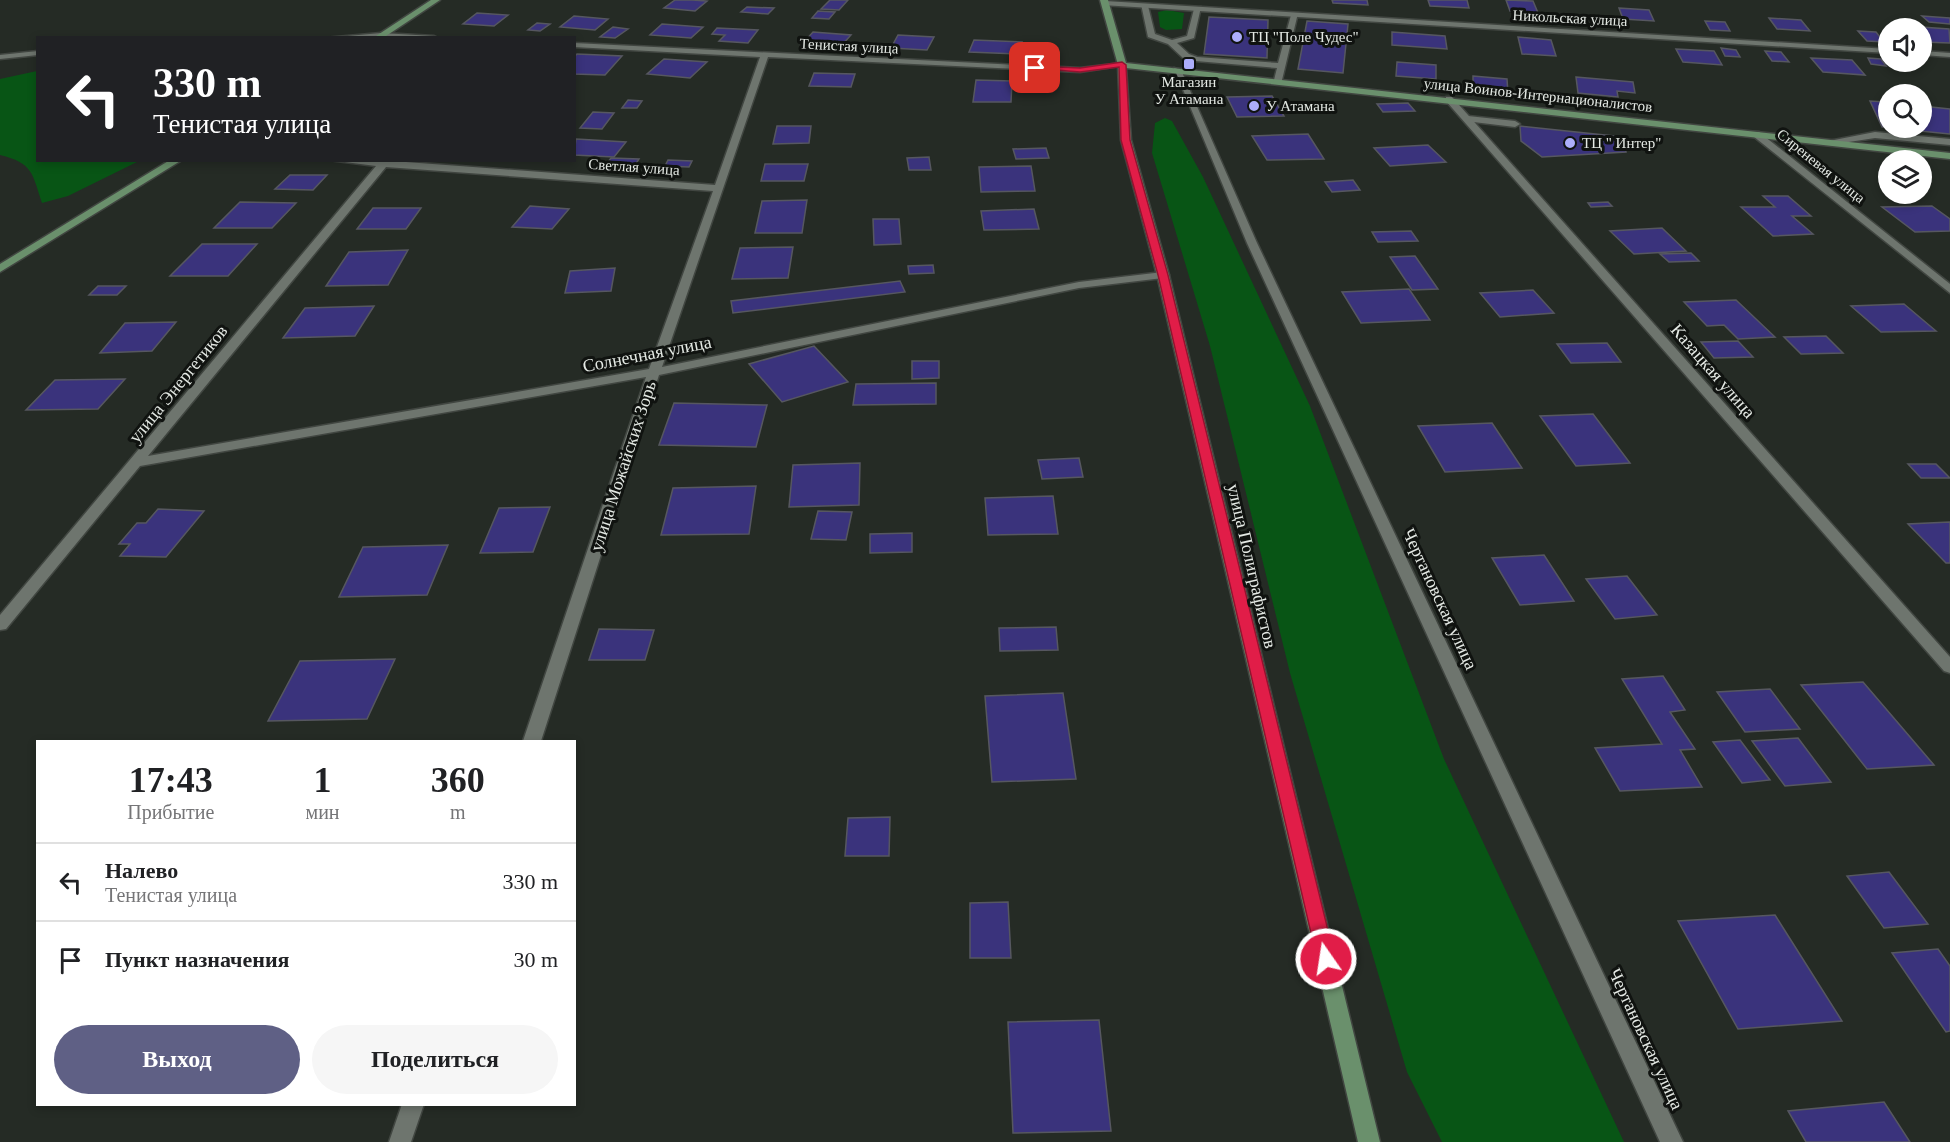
<!DOCTYPE html>
<html lang="ru">
<head>
<meta charset="utf-8">
<style>
	:root { --surface:#fff; --page:#f6f6f6; --text:#202124; --muted:#757577; --line:#e0e0e0; --accent:#5f6085 }
	body { margin:0; font-family:"Times New Roman",serif; background:var(--page); color:var(--text); height:100vh; display:flex; flex-direction:column; font-size:22px; white-space:nowrap }
	* { box-sizing:border-box; margin:0 }
	p { font-size:20px; color:var(--muted) }
	.icon { flex:none; width:33px; height:33px; fill:none; stroke:currentColor; stroke-width:2; stroke-linecap:round; stroke-linejoin:round }
	.map { position:relative; flex:1; overflow:hidden }
	.details { position:absolute; left:36px; top:740px; width:540px; height:366px; display:flex; flex-direction:column; background:var(--surface); border-radius:0px; box-shadow:0 3px 9px #0003 }
	.details>* { flex:none }
	.hud { position:absolute; left:36px; top:36px; width:540px; height:126px; border-radius:0px; box-shadow:0 3px 9px #0003; background:#202124; color:#fff; overflow:hidden }
	.tools { position:absolute; left:1878px; top:18px; display:grid; gap:12px }
	.tools a { display:grid; place-items:center; width:54px; height:54px; border-radius:50%; background:var(--surface); box-shadow:0 3px 9px #0003; font-size:30px }
	.pin { position:absolute; display:grid; place-items:center; width:51px; height:51px; color:#fff; margin:-26px; border-radius:12px; box-shadow:0 3px 9px #0006 }
	.me { position:absolute; width:66px; margin:-33px; rotate:347deg; stroke-linejoin:round; filter:drop-shadow(0 0 4px #0008) }
	.turn { display:flex; align-items:center; gap:21px; height:126px; padding:0 18px; font-size:27px }
	.turn .icon { width:78px; height:78px; stroke-width:2.5 }
	.turn b { display:block; font-size:42px; line-height:51px }
	.eta { display:flex; justify-content:space-evenly; align-items:center; height:102px; text-align:center }
	.eta b { font-size:36px; font-weight:600; line-height:42px }
	.cta { display:flex; gap:12px; margin-top:auto; padding:12px 18px }
	.cta a { flex:1; height:69px; border-radius:36px; background:var(--accent); color:#fff; font-size:24px; font-weight:600; line-height:69px; text-align:center }
	.cta a+a { background:var(--page); color:var(--text) }
	ul { padding:0; list-style:none }
	li { display:flex; align-items:center; gap:18px; height:78px; padding:0 18px; border-top:2px solid var(--line) }
	li div { flex:1 }
	li b { display:block; font-size:22px }
	li em { font-style:normal }
	.map>svg:first-child { display:block }
</style>
</head>
<body>
<div class="map">
<svg width="1950" height="1142" viewBox="0 0 1950 1142">
	<rect width="100%" height="100%" fill="#252b25"/>
	<g fill="#085515">
		<polygon points="1167,10 1184,13 1182,29 1166,30 1160,27 1158,12"/>
		<path d="M 37,71 L 38,160 L 139,161 L 68,196 L 42,203 C 32,173 33,163 0,155 L 0,79 Z"/>
		<polygon points="1165,118 1172,121 1203,177 1310,406 1444,759 1624,1142 1442,1142 1407,1072 1290,673 1210,346 1152,153 1155,123"/>
	</g>
	<g fill="#3a337c" stroke="#565760" stroke-width="1.5">
		<polygon points="675,0 692,0 707,1 695,11 664,8"/>
		<polygon points="830,0 848,0 839,10 821,9"/>
		<polygon points="1332,0 1367,0 1368,5 1333,3"/>
		<polygon points="1428,0 1467,0 1469,8 1430,6"/>
		<polygon points="1506,0 1533,1 1538,13 1510,11"/>
		<polygon points="747,7 774,8 768,14 741,12"/>
		<polygon points="1619,8 1649,10 1654,21 1623,19"/>
		<polygon points="818,11 835,12 829,19 812,18"/>
		<polygon points="477,13 508,15 494,26 463,24"/>
		<polygon points="574,16 608,19 595,30 560,27"/>
		<polygon points="1922,16 1950,18 1950,24 1929,22"/>
		<polygon points="1209,17 1268,20 1267,58 1204,54"/>
		<polygon points="1769,18 1801,20 1810,31 1777,29"/>
		<polygon points="1307,21 1348,24 1343,73 1298,69"/>
		<polygon points="1705,21 1725,22 1730,31 1710,30"/>
		<polygon points="537,23 550,24 540,31 528,30"/>
		<polygon points="662,24 703,27 691,38 650,35"/>
		<polygon points="1907,26 1949,29 1950,43 1923,42 1922,28"/>
		<polygon points="613,27 628,29 615,38 600,37"/>
		<polygon points="717,28 758,30 748,43 719,41 725,35 712,34"/>
		<polygon points="1858,31 1876,32 1884,42 1867,41"/>
		<polygon points="813,32 851,35 842,45 804,42"/>
		<polygon points="1392,32 1445,36 1447,49 1392,45"/>
		<polygon points="898,35 934,37 927,50 891,48"/>
		<polygon points="1518,37 1551,40 1556,56 1522,54"/>
		<polygon points="974,40 1022,42 1018,54 969,52"/>
		<polygon points="1721,48 1736,50 1740,57 1725,56"/>
		<polygon points="1676,49 1714,51 1722,65 1683,62"/>
		<polygon points="1765,51 1781,52 1789,62 1772,61"/>
		<polygon points="577,54 622,56 605,75 574,74 574,57"/>
		<polygon points="1811,58 1852,60 1865,75 1823,72"/>
		<polygon points="1868,58 1881,59 1886,66 1871,64"/>
		<polygon points="664,59 707,62 690,78 647,74"/>
		<polygon points="1397,62 1436,65 1436,79 1396,76"/>
		<polygon points="814,73 855,74 851,87 809,86"/>
		<polygon points="1473,76 1507,79 1508,94 1473,91"/>
		<polygon points="1576,77 1633,82 1635,93 1617,91 1618,97 1578,93"/>
		<polygon points="976,80 1012,81 1011,102 973,102"/>
		<polygon points="1272,96 1284,116 1237,117 1227,97"/>
		<polygon points="1884,96 1888,97 1888,127 1882,127 1870,101 1887,102"/>
		<polygon points="628,100 642,101 637,108 622,108"/>
		<polygon points="1408,103 1415,111 1383,112 1377,104"/>
		<polygon points="1922,106 1950,109 1950,134 1890,128 1922,128"/>
		<polygon points="593,112 614,113 602,129 580,128"/>
		<polygon points="777,126 811,126 809,143 773,144"/>
		<polygon points="1520,126 1614,136 1616,146 1625,147 1626,152 1542,157 1521,141"/>
		<polygon points="1308,134 1324,159 1267,160 1252,136"/>
		<polygon points="576,139 626,142 614,157 574,155"/>
		<polygon points="1428,145 1446,162 1390,166 1374,148"/>
		<polygon points="1046,148 1049,158 1016,159 1013,149"/>
		<polygon points="929,157 931,170 909,170 907,158"/>
		<polygon points="611,158 639,159 633,168 605,166"/>
		<polygon points="668,160 692,161 689,167 665,166"/>
		<polygon points="765,164 808,164 804,181 761,181"/>
		<polygon points="1031,166 1035,191 981,192 979,167"/>
		<polygon points="290,175 327,175 313,190 275,189"/>
		<polygon points="1353,180 1360,190 1332,192 1325,182"/>
		<polygon points="1763,196 1788,196 1811,216 1792,216 1813,234 1773,236 1741,207 1775,207"/>
		<polygon points="807,200 802,233 755,233 762,201"/>
		<polygon points="240,202 296,203 272,228 214,228"/>
		<polygon points="1608,202 1612,206 1591,207 1588,203"/>
		<polygon points="530,206 569,209 552,229 512,227"/>
		<polygon points="1932,206 1950,219 1950,231 1915,232 1882,207"/>
		<polygon points="373,208 421,208 406,229 357,229"/>
		<polygon points="1034,209 1039,229 984,230 981,211"/>
		<polygon points="873,219 899,219 901,244 874,245"/>
		<polygon points="1662,228 1686,251 1634,254 1610,231"/>
		<polygon points="1411,231 1418,241 1378,242 1372,232"/>
		<polygon points="202,244 257,244 228,276 170,276"/>
		<polygon points="793,247 788,278 732,279 740,248"/>
		<polygon points="408,250 388,285 326,286 349,252"/>
		<polygon points="1691,253 1699,261 1669,262 1660,254"/>
		<polygon points="1415,256 1438,289 1412,290 1390,257"/>
		<polygon points="933,265 934,273 909,274 908,266"/>
		<polygon points="615,268 611,291 565,293 570,271"/>
		<polygon points="900,281 905,292 733,313 731,301"/>
		<polygon points="98,286 126,286 117,295 89,295"/>
		<polygon points="1409,289 1430,320 1361,323 1342,292"/>
		<polygon points="1533,290 1554,313 1500,317 1480,293"/>
		<polygon points="1736,300 1775,337 1738,339 1724,325 1707,326 1684,302"/>
		<polygon points="1904,304 1936,331 1881,332 1851,306"/>
		<polygon points="374,306 355,336 283,338 305,308"/>
		<polygon points="176,322 152,351 100,353 125,323"/>
		<polygon points="1826,336 1843,353 1801,354 1784,337"/>
		<polygon points="1738,341 1753,357 1714,358 1701,342"/>
		<polygon points="1607,343 1621,362 1571,363 1557,344"/>
		<polygon points="814,346 848,382 782,402 749,364"/>
		<polygon points="912,361 939,361 939,378 912,379"/>
		<polygon points="125,379 98,409 26,410 55,380"/>
		<polygon points="936,383 936,404 853,405 856,384"/>
		<polygon points="674,403 767,405 756,447 659,445"/>
		<polygon points="1593,414 1630,463 1576,466 1540,416"/>
		<polygon points="1492,423 1522,468 1445,472 1418,426"/>
		<polygon points="1079,458 1083,477 1042,479 1038,460"/>
		<polygon points="860,463 859,505 789,507 793,465"/>
		<polygon points="1908,464 1936,464 1950,478 1921,478"/>
		<polygon points="756,486 749,534 661,535 673,488"/>
		<polygon points="1053,496 1058,534 988,535 985,498"/>
		<polygon points="550,507 533,552 480,553 499,508"/>
		<polygon points="158,509 204,511 166,557 120,556 130,544 119,544 137,523 146,523"/>
		<polygon points="818,511 852,512 846,540 811,539"/>
		<polygon points="1950,522 1950,563 1946,563 1908,524"/>
		<polygon points="912,533 912,552 870,553 870,534"/>
		<polygon points="448,545 427,595 339,597 363,547"/>
		<polygon points="1544,555 1574,601 1520,605 1492,558"/>
		<polygon points="1627,576 1657,615 1615,619 1586,579"/>
		<polygon points="1056,627 1058,650 1000,651 999,628"/>
		<polygon points="599,629 654,630 645,660 589,660"/>
		<polygon points="395,659 367,719 268,721 300,661"/>
		<polygon points="1663,676 1685,710 1670,712 1695,749 1680,750 1702,787 1620,791 1595,748 1662,744 1622,679"/>
		<polygon points="1863,682 1934,765 1867,769 1801,685"/>
		<polygon points="1770,689 1800,729 1745,732 1717,692"/>
		<polygon points="1063,693 1076,779 992,782 985,696"/>
		<polygon points="1798,738 1831,782 1785,786 1752,741"/>
		<polygon points="1740,740 1770,780 1742,783 1713,742"/>
		<polygon points="890,817 889,856 845,856 848,818"/>
		<polygon points="1889,872 1928,924 1884,928 1847,876"/>
		<polygon points="1008,902 1011,958 970,958 970,903"/>
		<polygon points="1775,915 1842,1021 1738,1029 1678,921"/>
		<polygon points="1938,949 1950,966 1950,1031 1946,1032 1892,953"/>
		<polygon points="1099,1020 1111,1131 1013,1133 1008,1022"/>
		<polygon points="1884,1102 1910,1142 1806,1142 1788,1111"/>
	</g>
	<g fill="none" stroke-linecap="round" stroke-linejoin="round">
		<defs>
			<g id="lane">
				<polygon points="1141,4 1148,6 1155,34 1172,40 1187,36 1194,9 1201,7 1194,38 1177,43 1189,54 1197,57 1278,63 1291,15 1298,13 1282,80 1278,83 1274,80 1277,68 1196,61 1183,58 1168,44 1148,37"/>
				<polygon points="1468,116 1515,121 1520,124 1515,127 1465,121 1464,119"/>
				<polygon points="1875,132 1950,139 1950,145 1875,138 1829,145 1824,142"/>
			</g>
			<g id="street">
				<polygon points="1105,1 1888,49 1888,53 1102,5"/>
				<polygon points="381,33 434,36 438,38 325,38"/>
				<path d="M 574,43 L 1080,68 L 1122,63 L 1126,65 L 1080,72 L 768,57 L 662,367 L 1079,282 L 1163,272 L 1169,275 L 1163,278 L 1079,288 L 659,375 L 541,741 L 523,741 L 646,377 L 140,466 L 6,629 L 0,630 L 0,615 L 376,166 L 329,160 L 379,160 L 715,185 L 760,57 L 574,47 ZM 386,167 L 713,191 L 649,369 L 148,456 Z"/>
				<polygon points="38,51 38,55 0,59 0,55"/>
				<polygon points="1922,51 1950,53 1950,57 1922,55"/>
				<polygon points="1174,68 1181,70 1257,243 1683,1142 1660,1142 1247,243"/>
				<polygon points="1446,97 1452,97 1950,657 1950,673 1944,671 1446,101"/>
				<polygon points="1753,132 1759,132 1950,284 1950,293 1753,136"/>
				<polygon points="402,1104 424,1104 411,1142 389,1142"/>
			</g>
			<g id="secondary">
				<polygon points="431,0 440,0 383,38 373,38"/>
				<polygon points="1100,0 1108,0 1126,63 1950,153 1950,159 1126,68 1131,140 1169,275 1380,1142 1358,1142 1157,275 1121,140 1118,65"/>
				<polygon points="170,160 182,160 0,272 0,264"/>
			</g>
		</defs>
		<use href="#lane" stroke="#414641" stroke-width="3"/>
		<use href="#street" stroke="#414641" stroke-width="3"/>
		<use href="#secondary" stroke="#414641" stroke-width="3"/>
		<use href="#lane" fill="#6e756e" fill-rule="evenodd"/>
		<use href="#street" fill="#6e756e" fill-rule="evenodd"/>
		<use href="#secondary" fill="#6a906c" fill-rule="evenodd"/>
	</g>
	<polygon fill="#e11d48" stroke="#92132f" stroke-width="1.5" points="1122,62 1126,65 1130,140 1168,275 1335,959 1332,965 1326,967 1319,965 1317,959 1158,275 1121,140 1119,67 1080,72 1031,68 1035,66 1080,68"/>
	<g fill="#adaefb" stroke="#101310" stroke-width="2">
		<circle cx="1237" cy="37" r="6"/>
		<rect x="1183" y="58" width="12" height="12" rx="3"/>
		<circle cx="1254" cy="106" r="6"/>
		<circle cx="1570" cy="143" r="6"/>
	</g>
	<g text-anchor="middle" dominant-baseline="central" stroke-width="6" stroke-linejoin="round" paint-order="stroke">
		<g font-size="15" fill="#e4e9e4" stroke="#101310">
			<text transform="translate(1570 18) rotate(3)">Никольская улица</text>
			<text transform="translate(849 46) rotate(3)">Тенистая улица</text>
			<text transform="translate(1538 95) rotate(6)">улица Воинов-Интернационалистов</text>
			<text transform="translate(1821 166) rotate(39)">Сиреневая улица</text>
			<text transform="translate(634 167) rotate(4)">Светлая улица</text>
		</g>
		<g font-size="15" fill="#e4e9e4" stroke="#101310" text-anchor="start">
			<text x="1249" y="37">ТЦ "Поле Чудес"</text>
			<text x="1189" y="82" text-anchor="middle">Магазин<tspan x="1189" dy="17">У Атамана</tspan></text>
			<text x="1266" y="106">У Атамана</text>
			<text x="1582" y="143">ТЦ " Интер"</text>
		</g>
		<g font-size="18" fill="#e4e9e4" stroke="#101310">
			<text transform="translate(647 354) rotate(-11)">Солнечная улица</text>
			<text transform="translate(1713 371) rotate(49)">Казацкая улица</text>
			<text transform="translate(178 384) rotate(-51)">улица Энергетиков</text>
			<text transform="translate(623 466) rotate(-72)">улица Можайских Зорь</text>
			<text transform="translate(1252 566) rotate(77)">улица Полиграфистов</text>
			<text transform="translate(1440 599) rotate(65)">Чертановская улица</text>
			<text transform="translate(1646 1039) rotate(65)">Чертановская улица</text>
		</g>
	</g>
</svg>
<div class="tools">
<a><svg class="icon" aria-label="sound" viewBox="0 0 24 24"><path d="M4 9h4l5-4v14l-5-4H4zM17 9q2 3 0 6"/></svg></a>
<a><svg class="icon" aria-label="search" viewBox="0 0 24 24"><circle cx="10" cy="10" r="6"/><path d="M15 15l6 6"/></svg></a>
<a><svg class="icon" aria-label="layers" viewBox="0 0 24 24"><path d="M12 4l9 5-9 5-9-5zM3 14l9 5 9-5"/></svg></a>
</div>
<div class="pin" style="left:1035px;top:68px;background:#d93025"><svg class="icon" aria-label="arrive" viewBox="0 0 24 24"><path d="M6 21V4h12l-3 4 3 4H6"/></svg></div>
<svg class="me" style="left:1326px;top:959px" viewBox="-20 -20 40 40"><circle r="17" fill="#e11d48" stroke="#fff" stroke-width="3"/><path d="M0-11L8 9 0 5-8 9z" fill="#fff"/></svg>
<div class="hud">
<div class="turn"><svg class="icon" aria-label="left" viewBox="0 0 24 24"><path d="M17 20v-9H6M10 6l-5 5 5 5"/></svg><div><b>330 m</b>Тенистая улица</div></div>
</div>
<section class="details">
<div class="eta">
<div><b>17:43</b><p>Прибытие</p></div>
<div><b>1</b><p>мин</p></div>
<div><b>360</b><p>m</p></div>
</div>
<ul>
<li><svg class="icon" aria-label="left" viewBox="0 0 24 24"><path d="M17 20v-9H6M10 6l-5 5 5 5"/></svg><div><b>Налево</b><p>Тенистая улица</p></div><em>330 m</em></li>
<li><svg class="icon" aria-label="arrive" viewBox="0 0 24 24"><path d="M6 21V4h12l-3 4 3 4H6"/></svg><div><b>Пункт назначения</b></div><em>30 m</em></li>
</ul>
<div class="cta"><a>Выход</a><a>Поделиться</a></div>
</section>
</div>
</body>
</html>
